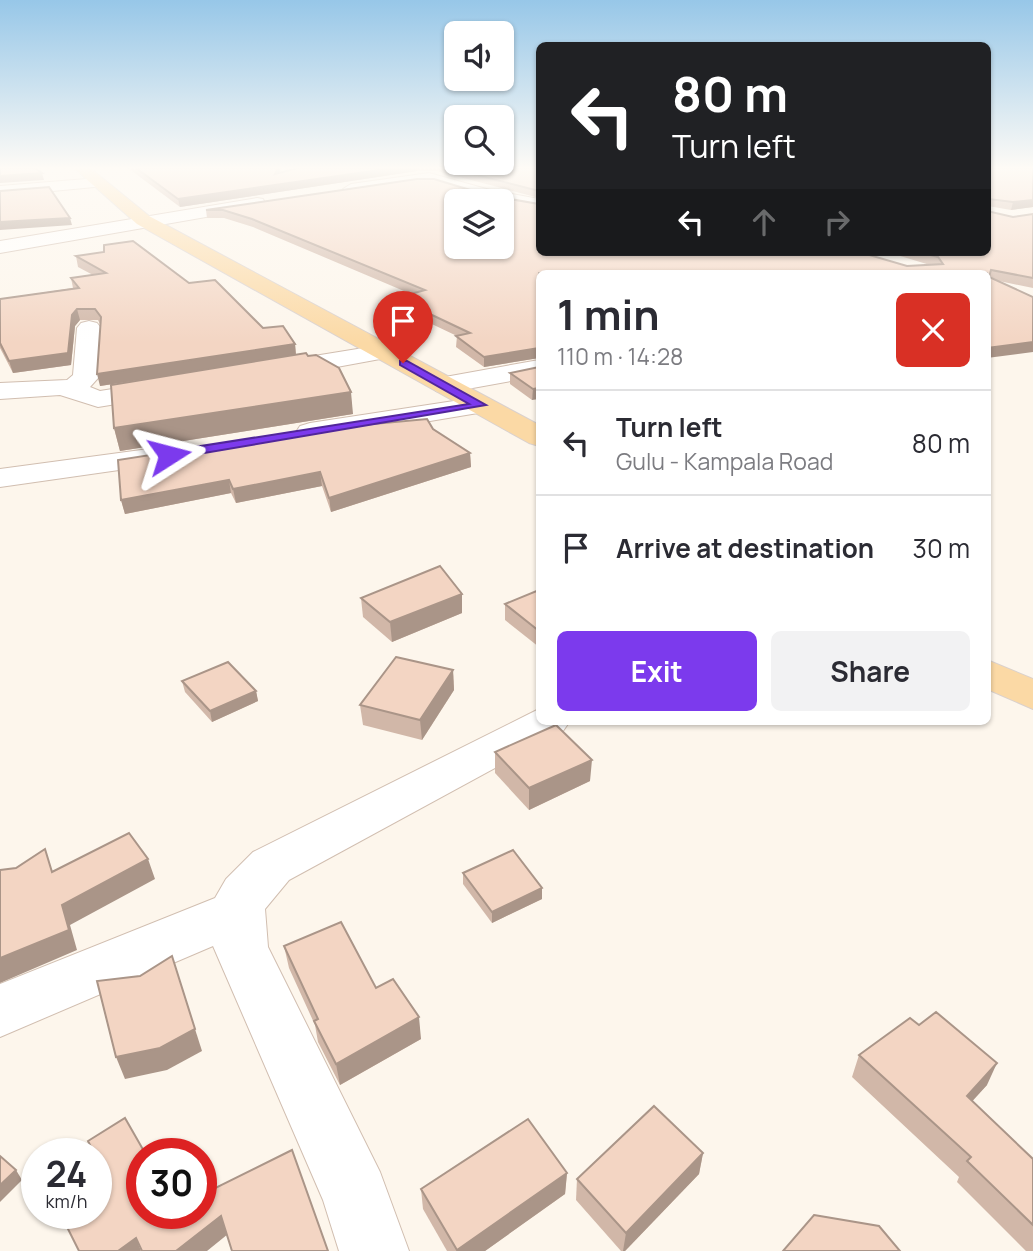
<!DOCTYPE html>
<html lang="en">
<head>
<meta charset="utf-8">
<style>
	:root { --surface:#fff; --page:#f2f2f3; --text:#2b2b33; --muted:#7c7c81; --line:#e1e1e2; --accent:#7c3aed }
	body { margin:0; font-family:Manrope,sans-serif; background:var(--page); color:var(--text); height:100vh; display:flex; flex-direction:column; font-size:26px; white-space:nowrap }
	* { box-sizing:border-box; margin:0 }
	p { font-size:23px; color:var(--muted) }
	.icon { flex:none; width:38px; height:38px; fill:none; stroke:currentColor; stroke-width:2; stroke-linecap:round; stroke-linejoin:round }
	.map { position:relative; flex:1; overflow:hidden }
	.side { position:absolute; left:536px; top:270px; width:455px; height:455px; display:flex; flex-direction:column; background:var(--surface); border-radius:10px; box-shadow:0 2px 5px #0004 }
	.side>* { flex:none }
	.banner { position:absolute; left:536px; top:42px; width:455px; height:214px; border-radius:10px; box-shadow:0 2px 5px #0004; background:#202124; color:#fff; overflow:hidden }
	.fabs { position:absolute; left:444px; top:21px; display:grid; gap:14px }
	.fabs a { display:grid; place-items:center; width:70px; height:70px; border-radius:10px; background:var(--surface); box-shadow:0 2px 5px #0004; font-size:35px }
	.speed { position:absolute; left:21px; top:1138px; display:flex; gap:14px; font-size:35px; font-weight:700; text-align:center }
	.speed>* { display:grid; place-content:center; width:91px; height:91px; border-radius:50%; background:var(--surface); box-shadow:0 2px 5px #0004; line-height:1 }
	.speed small { font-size:18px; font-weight:400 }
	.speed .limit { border:10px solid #d22; background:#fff; color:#111 }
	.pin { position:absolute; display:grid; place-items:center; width:60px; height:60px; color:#fff; margin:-72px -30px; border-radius:50% 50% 50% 0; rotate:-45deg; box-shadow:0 0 7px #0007 }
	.pin .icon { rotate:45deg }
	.me { position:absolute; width:77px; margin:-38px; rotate:81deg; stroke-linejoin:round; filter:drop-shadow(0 0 5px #0008) }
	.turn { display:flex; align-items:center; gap:24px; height:147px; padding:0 21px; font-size:32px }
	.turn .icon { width:91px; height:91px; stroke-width:2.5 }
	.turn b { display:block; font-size:49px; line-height:60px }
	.lanes { display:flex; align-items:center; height:66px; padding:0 21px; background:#0003; justify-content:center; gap:35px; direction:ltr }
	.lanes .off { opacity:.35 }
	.round { display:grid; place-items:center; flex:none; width:74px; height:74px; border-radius:10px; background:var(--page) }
	.head { display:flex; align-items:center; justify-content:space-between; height:119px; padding:0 21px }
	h1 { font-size:42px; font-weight:700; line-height:52px }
	.action { display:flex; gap:14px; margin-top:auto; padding:14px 21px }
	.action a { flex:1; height:80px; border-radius:10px; background:var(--accent); color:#fff; font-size:28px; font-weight:700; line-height:80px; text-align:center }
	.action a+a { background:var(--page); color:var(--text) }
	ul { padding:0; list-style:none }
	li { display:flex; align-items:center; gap:21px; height:105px; padding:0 21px; border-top:2px solid var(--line) }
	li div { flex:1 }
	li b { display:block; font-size:26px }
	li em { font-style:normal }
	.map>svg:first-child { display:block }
</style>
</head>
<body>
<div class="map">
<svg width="1033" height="1251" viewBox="0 0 1033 1251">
	<rect width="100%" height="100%" fill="#fdf6ec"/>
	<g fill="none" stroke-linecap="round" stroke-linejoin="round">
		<defs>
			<g id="minor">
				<polygon points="429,173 490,190 539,199 539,209 488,200 428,183 351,194 343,189 351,184"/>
				<polygon points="99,178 107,183 105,186 0,196 0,186"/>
				<polygon points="257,198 263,199 265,203 263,207 0,253 0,241"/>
				<polygon points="89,321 97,323 101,328 99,377 90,387 100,391 162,381 171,383 175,389 171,395 98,407 60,395 0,399 0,383 67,380 73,375 77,328 81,323"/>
				<polygon points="382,345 391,347 394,352 391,357 277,378 268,375 264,370 268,365 277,362"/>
				<polygon points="539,360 539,376 445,393 436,391 432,385 436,379 445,377"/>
				<polygon points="480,397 490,399 494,405 490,411 310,441 300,438 296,432 300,426 310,423"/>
				<polygon points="171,446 182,449 186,455 182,461 0,487 0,469"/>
				<polygon points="539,709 539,721 570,721 563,731 289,880 265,909 268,947 380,1172 409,1251 339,1251 323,1200 213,946 0,1037 0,984 215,898 226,879 253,852"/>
			</g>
			<g id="major">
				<polygon points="74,168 90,168 149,216 539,425 539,446 529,443 137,224"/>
				<polygon points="987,660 1033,679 1033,709 987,689"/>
			</g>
		</defs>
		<use href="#minor" stroke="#d1beb0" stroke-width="2"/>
		<use href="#major" stroke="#dad1cd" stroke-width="2"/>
		<use href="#minor" fill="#fff" fill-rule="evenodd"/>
		<use href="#major" fill="#fbd9a5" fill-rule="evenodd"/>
	</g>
	<g fill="#d1b7a8">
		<polygon points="128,168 281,168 279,173 298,168 539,168 539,198 437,171 417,171 180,207"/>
		<polygon points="987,168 1033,168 1033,207 1011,210 988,206"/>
		<polygon points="487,195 907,266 930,265 887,252 987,252 1013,217 1033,214 1033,288 999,281 1033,352 987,273 539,273 539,358 484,367 456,347 457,336 396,307 396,298 411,294 253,227 224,218 207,218 206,210"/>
		<polygon points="76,256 189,283 263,328 295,344 296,355 353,414 120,451 114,428 161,377 100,386 100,324 98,320 80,320 75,326 71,365 13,373 0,348 0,299 73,288 71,278 93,275 78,267"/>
		<polygon points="539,367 532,400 510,384 510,373"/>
		<polygon points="433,429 470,453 471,467 331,512 322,486 236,503 231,493 125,514 121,500"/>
		<polygon points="539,590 539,647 505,620 505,604"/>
		<polygon points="361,598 462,613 392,642 363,617"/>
		<polygon points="453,670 454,690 422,740 363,725 360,705"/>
		<polygon points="182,681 256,691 258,701 212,722 185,692"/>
		<polygon points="495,752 590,781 529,810 495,773"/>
		<polygon points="463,873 542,899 492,923 463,884"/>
		<polygon points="284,946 376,988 421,1039 340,1085 318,1042 315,1025 289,968"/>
		<polygon points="859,1055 987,1085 972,1101 1033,1159 1033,1251 1026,1251 957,1182 959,1177 852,1077"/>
		<polygon points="703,1153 699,1174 625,1251 621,1251 576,1200 577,1179"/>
		<polygon points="567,1173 565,1194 485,1251 447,1251 423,1209 421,1189"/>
	</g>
	<g fill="#aa9588">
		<polygon points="278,168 281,168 276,182 275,174"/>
		<polygon points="393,168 417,168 417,171 180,207 178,199"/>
		<polygon points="42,173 44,180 0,183 0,176"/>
		<polygon points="1033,200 1033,207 1011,210 1013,202"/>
		<polygon points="70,218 72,225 0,230 0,222"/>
		<polygon points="77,309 80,320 75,326 71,365 13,373 9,361 72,315"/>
		<polygon points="1033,342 1033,352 987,358 987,348"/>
		<polygon points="295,344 296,356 100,386 97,374"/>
		<polygon points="539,348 539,358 484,367 484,357"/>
		<polygon points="539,388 539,399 532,400 533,389"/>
		<polygon points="351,392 353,414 120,451 114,428"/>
		<polygon points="470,453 471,467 331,512 329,498"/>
		<polygon points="320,472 322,486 236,503 233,489"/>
		<polygon points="229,480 231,493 125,514 121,500"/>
		<polygon points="462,594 462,613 392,642 390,622"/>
		<polygon points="453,670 454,690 422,740 420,720"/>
		<polygon points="256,691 258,701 212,722 210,711"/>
		<polygon points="592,760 590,781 529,810 529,788"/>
		<polygon points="148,859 155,879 70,925 77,950 0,983 0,958 62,905"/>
		<polygon points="542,888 542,899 492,923 492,912"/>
		<polygon points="419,1017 421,1039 340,1085 336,1064"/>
		<polygon points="195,1029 202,1051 167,1070 125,1079 116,1057"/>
		<polygon points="997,1063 987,1085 957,1118 967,1096"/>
		<polygon points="703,1153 699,1174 625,1251 623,1251 626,1233"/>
		<polygon points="16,1170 22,1180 0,1202 0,1185"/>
		<polygon points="567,1173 565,1194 485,1251 457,1251 457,1250"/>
		<polygon points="221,1216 228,1234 207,1251 176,1251"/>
		<polygon points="136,1238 141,1251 118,1251"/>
	</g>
	<g fill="#f3d5c3" stroke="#aa9588" stroke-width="2" fill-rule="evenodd">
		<polygon points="0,168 35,168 42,173 0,176"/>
		<polygon points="136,168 278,168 275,174 298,168 393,168 178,199"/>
		<polygon points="449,168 539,168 539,191"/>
		<polygon points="987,168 1033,168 1033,200 1013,202 989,199 987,209"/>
		<path d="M 417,179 L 434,179 L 487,195 L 539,204 L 539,202 L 539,252 L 859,252 L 907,266 L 943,264 L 938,257 L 919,252 L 987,252 L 987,211 L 1013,217 L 1033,214 L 1033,278 L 991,270 L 989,277 L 1033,297 L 1033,342 L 987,348 L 987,273 L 539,273 L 539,348 L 484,357 L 456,336 L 470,333 L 396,298 L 425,290 L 252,219 L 223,210 L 206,210 ZM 457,201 L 502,201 L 502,247 L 457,247 Z"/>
		<polygon points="49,187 70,218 0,222 0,191"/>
		<polygon points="133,241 189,283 215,280 263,328 283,326 295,344 97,374 101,317 95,309 77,309 72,315 68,353 9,361 0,343 0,299 79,288 71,278 106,273 76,256 104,252 104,245"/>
		<polygon points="306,353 308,356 316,355 339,368 351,392 114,428 111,385"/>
		<polygon points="539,367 539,388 533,389 510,373"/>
		<polygon points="427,419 433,429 470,453 329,498 320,472 233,489 229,480 121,500 118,460 361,422 363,425"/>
		<polygon points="440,566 462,594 390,622 361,598"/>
		<polygon points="539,590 539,631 505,604"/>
		<polygon points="396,657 453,670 420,720 360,705"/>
		<polygon points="228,662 256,691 210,711 182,681"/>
		<polygon points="556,725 592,760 529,788 495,752"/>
		<polygon points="129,833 148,859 62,905 69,930 0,958 0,870 16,868 45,849 52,872"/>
		<polygon points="513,850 542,888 492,912 463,873"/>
		<polygon points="341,922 376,988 393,979 419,1017 336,1064 314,1021 318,1019 284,946"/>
		<polygon points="172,956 195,1029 160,1048 116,1057 97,981 140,976"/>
		<polygon points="936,1012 997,1063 967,1096 1033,1159 1033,1225 967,1161 971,1157 859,1055 910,1018 919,1025"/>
		<polygon points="654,1106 703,1153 626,1233 577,1179"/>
		<polygon points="125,1118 145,1153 142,1153 142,1213 201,1213 201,1195 292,1150 328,1251 232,1251 221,1216 176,1251 142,1251 136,1238 118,1251 79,1251 60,1213 96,1213 96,1153 94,1153 88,1141"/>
		<polygon points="528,1119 567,1173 457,1250 421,1189"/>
		<polygon points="0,1156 16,1170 0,1185"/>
		<polygon points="814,1215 879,1226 900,1251 783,1251"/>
	</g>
	<linearGradient id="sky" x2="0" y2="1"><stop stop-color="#97c7e8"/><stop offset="0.49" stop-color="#fefbf6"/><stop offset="1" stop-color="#fefbf6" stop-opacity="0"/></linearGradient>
	<rect width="1033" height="343" fill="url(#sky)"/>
	<polygon fill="#7c3aed" stroke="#51269a" stroke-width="2" points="400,361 407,361 486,405 169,459 163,455 169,451 469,404 400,365"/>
</svg>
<div class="fabs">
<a><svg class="icon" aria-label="sound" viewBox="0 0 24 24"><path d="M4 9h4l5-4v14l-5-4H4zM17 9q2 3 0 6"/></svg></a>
<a><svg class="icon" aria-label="search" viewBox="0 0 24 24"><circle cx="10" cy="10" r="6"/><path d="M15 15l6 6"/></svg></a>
<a><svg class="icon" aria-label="layers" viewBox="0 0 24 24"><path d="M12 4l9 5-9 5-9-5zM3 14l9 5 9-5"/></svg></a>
</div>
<div class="speed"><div>24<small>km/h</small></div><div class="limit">30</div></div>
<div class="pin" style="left:403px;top:363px;background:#d93025"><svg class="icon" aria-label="arrive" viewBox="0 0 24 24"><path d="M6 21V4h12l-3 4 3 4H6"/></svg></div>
<svg class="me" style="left:169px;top:455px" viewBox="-20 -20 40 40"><path d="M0-17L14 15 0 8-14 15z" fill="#7c3aed" stroke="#fff" stroke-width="4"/></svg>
<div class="banner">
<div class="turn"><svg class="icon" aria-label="left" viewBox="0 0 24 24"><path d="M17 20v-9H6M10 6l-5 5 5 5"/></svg><div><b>80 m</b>Turn left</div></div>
<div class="lanes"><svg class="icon" aria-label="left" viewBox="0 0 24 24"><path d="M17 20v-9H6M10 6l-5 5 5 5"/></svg><svg class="icon off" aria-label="ahead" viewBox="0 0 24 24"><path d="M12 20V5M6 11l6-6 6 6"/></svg><svg class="icon off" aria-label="right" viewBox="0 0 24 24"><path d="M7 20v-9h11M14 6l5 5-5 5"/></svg></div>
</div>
<section class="side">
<div class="head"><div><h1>1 min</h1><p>110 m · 14:28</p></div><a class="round" style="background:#d93025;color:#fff"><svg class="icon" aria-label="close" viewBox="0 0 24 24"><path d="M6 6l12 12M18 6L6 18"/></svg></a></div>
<ul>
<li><svg class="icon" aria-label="left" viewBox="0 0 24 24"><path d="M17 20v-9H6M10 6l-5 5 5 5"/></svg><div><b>Turn left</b><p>Gulu - Kampala Road</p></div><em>80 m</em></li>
<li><svg class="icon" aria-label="arrive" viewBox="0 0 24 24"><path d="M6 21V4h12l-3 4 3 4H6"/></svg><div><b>Arrive at destination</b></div><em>30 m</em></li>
</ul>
<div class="action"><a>Exit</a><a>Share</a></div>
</section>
</div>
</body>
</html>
